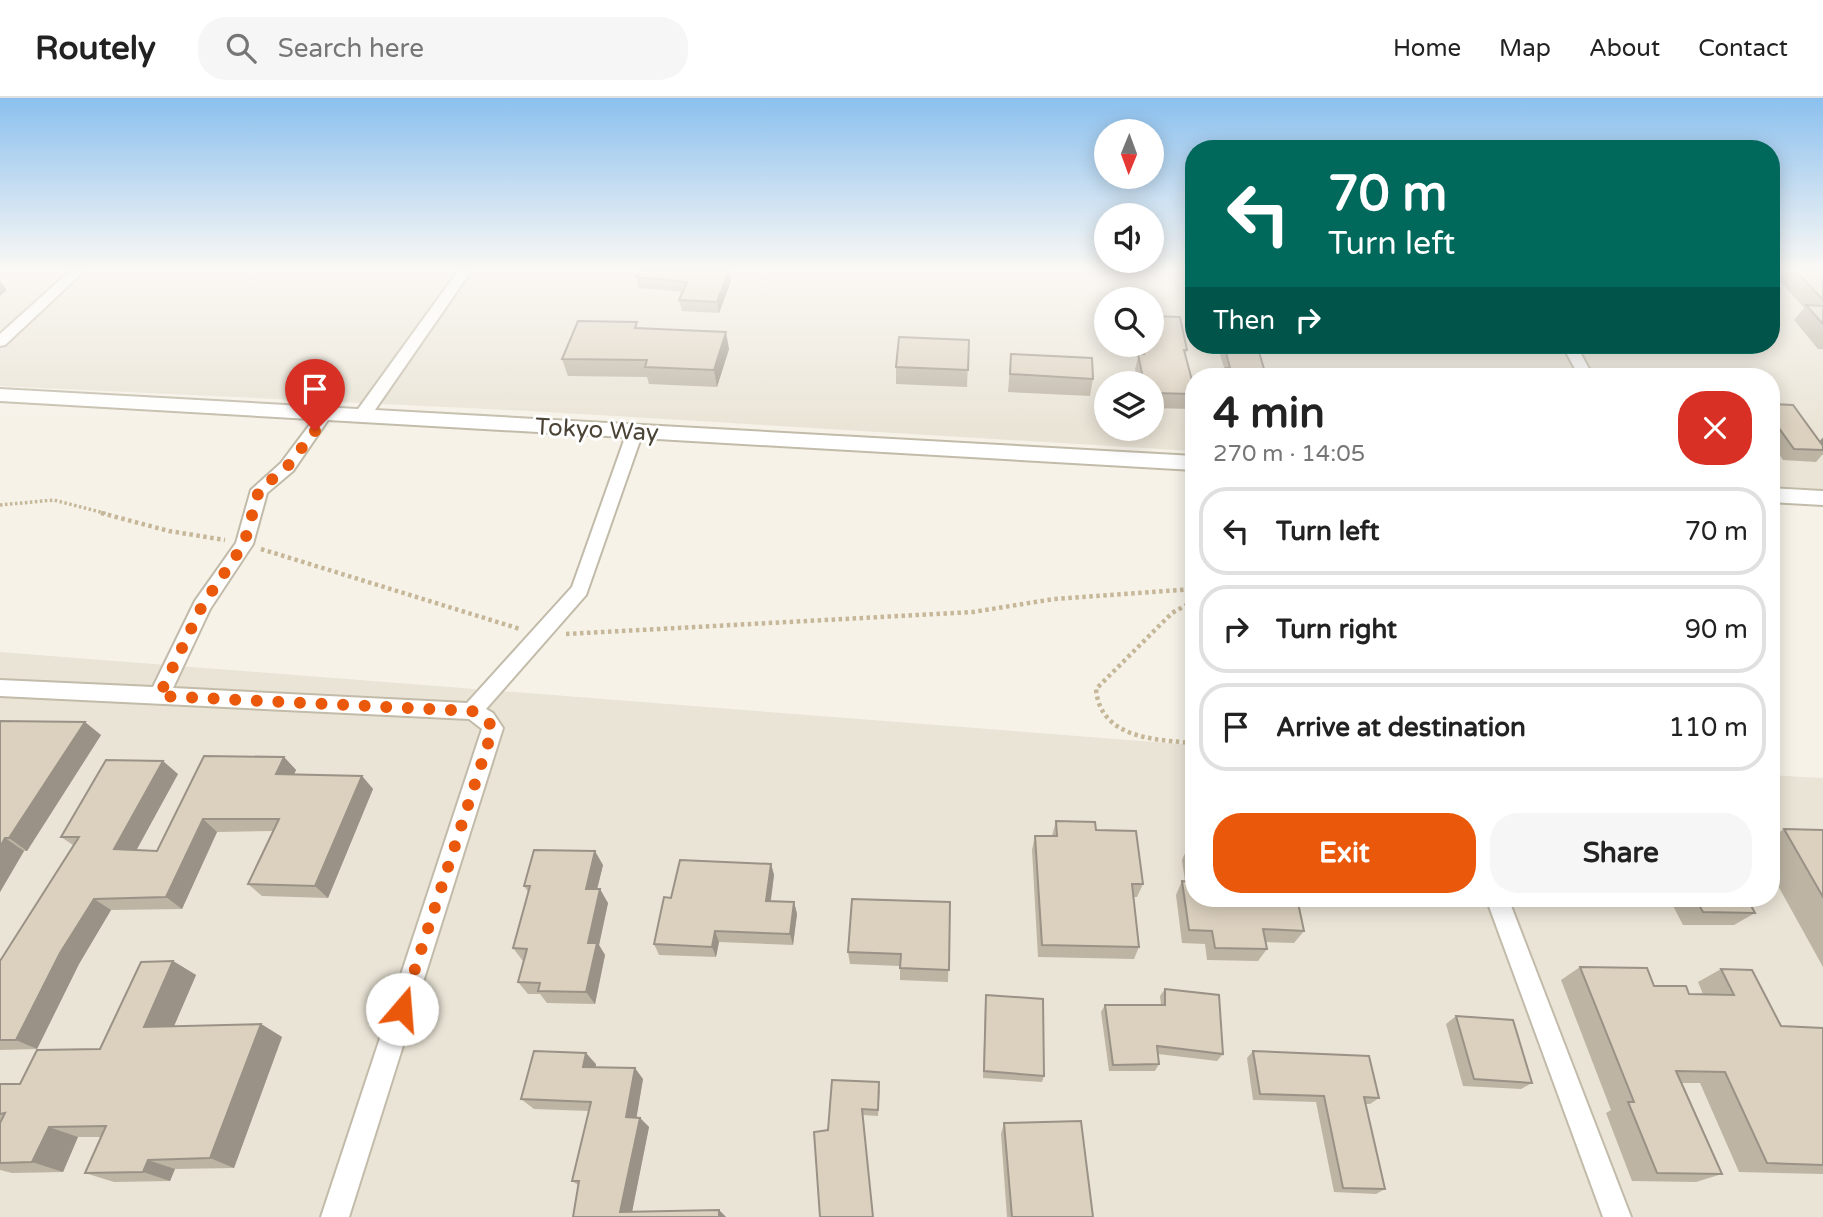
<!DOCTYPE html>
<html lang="en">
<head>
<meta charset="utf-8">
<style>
	:root { --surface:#fff; --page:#f6f6f6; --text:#222; --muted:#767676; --line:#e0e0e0; --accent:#ea580c }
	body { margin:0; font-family:"Varela Round",sans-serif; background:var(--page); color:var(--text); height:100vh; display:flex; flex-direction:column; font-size:26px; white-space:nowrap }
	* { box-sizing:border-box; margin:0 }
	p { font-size:23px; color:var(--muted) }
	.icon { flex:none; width:38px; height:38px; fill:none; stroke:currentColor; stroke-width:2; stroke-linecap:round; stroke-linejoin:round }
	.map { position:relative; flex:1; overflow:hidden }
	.side { position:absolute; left:1185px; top:270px; width:595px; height:539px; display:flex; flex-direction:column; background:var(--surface); border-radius:28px; box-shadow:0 4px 18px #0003 }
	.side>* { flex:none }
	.top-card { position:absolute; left:1185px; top:42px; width:595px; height:214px; border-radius:28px; box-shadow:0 4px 18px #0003; background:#00695c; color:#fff; overflow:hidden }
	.needle { width:46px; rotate:181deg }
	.tools { position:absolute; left:1094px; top:21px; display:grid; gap:14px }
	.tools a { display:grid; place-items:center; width:70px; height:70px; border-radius:50%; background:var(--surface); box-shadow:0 4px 18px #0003; font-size:35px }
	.pin { position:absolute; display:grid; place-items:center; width:60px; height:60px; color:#fff; margin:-72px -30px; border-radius:50% 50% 50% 0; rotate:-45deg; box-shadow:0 0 7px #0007 }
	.pin .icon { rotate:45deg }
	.me { position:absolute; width:77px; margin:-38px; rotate:18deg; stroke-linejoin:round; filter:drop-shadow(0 0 5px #0008) }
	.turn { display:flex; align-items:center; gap:24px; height:147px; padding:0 28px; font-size:32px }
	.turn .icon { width:91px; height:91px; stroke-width:2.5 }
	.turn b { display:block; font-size:49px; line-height:60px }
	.then { display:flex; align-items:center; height:66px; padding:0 28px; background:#0003; gap:14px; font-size:26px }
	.round { display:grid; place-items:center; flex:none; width:74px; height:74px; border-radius:28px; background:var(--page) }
	.overview { display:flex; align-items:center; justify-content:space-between; height:119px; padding:0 28px }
	h1 { font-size:42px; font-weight:700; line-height:52px }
	.cta { display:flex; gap:14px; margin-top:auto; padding:14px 28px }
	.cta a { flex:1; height:80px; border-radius:28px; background:var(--accent); color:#fff; font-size:28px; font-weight:700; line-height:80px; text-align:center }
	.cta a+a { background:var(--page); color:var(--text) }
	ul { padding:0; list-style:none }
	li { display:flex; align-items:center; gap:21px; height:88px; margin:0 14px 10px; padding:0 14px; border:4px solid var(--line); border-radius:28px }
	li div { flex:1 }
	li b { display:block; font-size:26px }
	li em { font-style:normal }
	header { display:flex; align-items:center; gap:42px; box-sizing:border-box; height:98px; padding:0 35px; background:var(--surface); border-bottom:2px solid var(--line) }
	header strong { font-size:33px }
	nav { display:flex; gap:38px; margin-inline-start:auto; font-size:24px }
	.search { width:490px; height:63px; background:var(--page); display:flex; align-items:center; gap:18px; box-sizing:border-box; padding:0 24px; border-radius:28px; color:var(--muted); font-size:26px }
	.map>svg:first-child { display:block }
</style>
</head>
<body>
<header>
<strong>Routely</strong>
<div class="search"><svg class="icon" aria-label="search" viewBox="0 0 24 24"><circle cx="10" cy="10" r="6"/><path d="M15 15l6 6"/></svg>Search here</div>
<nav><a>Home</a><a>Map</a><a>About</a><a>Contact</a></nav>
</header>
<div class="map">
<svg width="1823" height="1119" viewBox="0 0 1823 1119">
	<rect width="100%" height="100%" fill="#f6f2e8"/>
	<g fill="#eae4d6" fill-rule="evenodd">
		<path d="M 0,173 L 1193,173 L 1194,247 L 1771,247 L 1771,173 L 1823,173 L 1823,391 L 1771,388 L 1771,278 L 1194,278 L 1193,353 L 531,313 L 0,288 ZM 1106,201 L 1152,201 L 1152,247 L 1106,247 ZM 1106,285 L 1152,285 L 1152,331 L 1106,331 Z"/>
		<polygon points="0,554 1193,647 1194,800 1771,800 1771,677 1823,680 1823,1119 0,1119"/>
	</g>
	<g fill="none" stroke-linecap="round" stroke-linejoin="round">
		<defs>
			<g id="minor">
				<polygon points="70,173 84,173 5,247 0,248 0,236"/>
				<polygon points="458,173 471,173 368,322 356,322 354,318 356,314"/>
				<polygon points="1562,247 1576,247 1593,278 1579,278"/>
				<polygon points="325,311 333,316 330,319 293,373 267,395 253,446 210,511 173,590 467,605 572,489 627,334 635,329 643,334 586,497 486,611 493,615 503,630 349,1119 321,1119 482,631 469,621 0,598 0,582 153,589 195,503 236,445 251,392 281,365 320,313"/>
				<polygon points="1486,800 1508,800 1631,1119 1603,1119"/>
			</g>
			<g id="tertiary">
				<polygon points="0,291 1194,358 1194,372 0,303"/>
				<polygon points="1771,390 1823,393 1823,407 1771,404"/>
			</g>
		</defs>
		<use href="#minor" stroke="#c2bba9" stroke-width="4"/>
		<use href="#tertiary" stroke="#c2bba9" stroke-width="4"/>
		<polyline stroke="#c6b799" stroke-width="3.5" stroke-dasharray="2.5 2.5" stroke-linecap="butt" points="0,407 54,402 108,416"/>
		<g stroke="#c6b799" stroke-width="4.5" stroke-dasharray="3.5 3.5" stroke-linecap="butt">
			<polyline points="101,415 169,433 225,442"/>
			<polyline points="261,451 520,531"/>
			<path d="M 1194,503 L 1172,515 L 1096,591 C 1100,641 1157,642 1194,645"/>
			<polyline points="566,536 973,514 1054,501 1194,491"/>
		</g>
		<use href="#minor" fill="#fff" fill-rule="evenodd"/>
		<use href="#tertiary" fill="#fff" fill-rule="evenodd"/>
	</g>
	<g fill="#bdb4a4">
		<polygon points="729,173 731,183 719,215 682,213 679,202 683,194 639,190 636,179"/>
		<polygon points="1771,173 1823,173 1823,251 1818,251 1794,222 1804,210"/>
		<polygon points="638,231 729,251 717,289 649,286 647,279 568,278 562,261"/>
		<polygon points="969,242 967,289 896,286 896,269"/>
		<polygon points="1137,247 1152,247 1187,252 1185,258 1194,290 1194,302 1191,311 1152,310 1152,285 1138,285 1135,271 1139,256"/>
		<polygon points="1221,247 1257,247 1264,271 1270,278 1223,278 1225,273 1219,253"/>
		<polygon points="1011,256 1093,281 1090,298 1008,294"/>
		<polygon points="1771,306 1820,344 1823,341 1823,357 1822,357 1816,364 1783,362 1771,345"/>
		<polygon points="0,623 101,637 27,753 24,753 0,794"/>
		<polygon points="284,659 296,672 294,677 362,678 373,691 328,800 262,798 248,786 273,733 217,734 182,811 111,812 79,866 37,951 0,952 0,863 73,747 61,739 178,676 136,752 157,753"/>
		<polygon points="1056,723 1096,732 1143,786 1137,799 1133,799 1139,849 1134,861 1038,859 1032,752 1035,738 1052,738"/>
		<polygon points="1784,731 1823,732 1823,869 1771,775 1771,740"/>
		<polygon points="1188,748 1304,833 1294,845 1266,844 1267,851 1258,863 1207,862 1205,846 1182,845 1176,797 1182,783 1185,783 1182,762"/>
		<polygon points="771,766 774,777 771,803 794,804 797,816 793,847 719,844 716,859 659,857 654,846 671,800"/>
		<polygon points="603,767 597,791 608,805 599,847 605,857 595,906 547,905 540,896 528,896 518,884 523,863 513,850 529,795 524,788"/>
		<polygon points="1669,800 1747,800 1755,815 1734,827 1683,827"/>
		<polygon points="950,804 948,884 900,882 900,868 850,866 848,854"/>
		<polygon points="173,863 196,877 174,928 261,926 282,939 234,1070 175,1071 170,1083 114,1084 85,1075 101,1039 78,1039 63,1074 12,1075 0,1072 0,986 20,986 100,951"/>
		<polygon points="1580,869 1689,896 1703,896 1698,884 1721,871 1781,928 1823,930 1823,1076 1739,1074 1700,985 1682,985 1722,1076 1696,1084 1632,1083 1606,1015 1611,1012 1561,882"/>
		<polygon points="1165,891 1223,956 1217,963 1158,956 1159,966 1155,973 1109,973 1101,914 1105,907 1161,907 1160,898"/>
		<polygon points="986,897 1044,978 1042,984 983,980 985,905"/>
		<polygon points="1456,918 1532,985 1521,991 1463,988 1446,926"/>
		<polygon points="1253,953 1379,1000 1370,1006 1366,1006 1385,1091 1376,1096 1334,1094 1316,1004 1253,1002 1247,960"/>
		<polygon points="596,966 596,969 643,981 636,1019 640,1020 649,1029 632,1114 719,1112 726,1119 573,1119 578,1087 572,1083 589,1013 534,1011 521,1001"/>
		<polygon points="880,991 878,1018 863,1017 828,1032"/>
		<polygon points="1004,1025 1093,1119 1007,1119 1001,1036"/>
	</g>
	<g fill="#9a9286">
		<polygon points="729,173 731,183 719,215 717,204"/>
		<polygon points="0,183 7,192 0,198"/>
		<polygon points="726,234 729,251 717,289 714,272"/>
		<polygon points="85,624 101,637 27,753 9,740"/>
		<polygon points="284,659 296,672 288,689 276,676"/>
		<polygon points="163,663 178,676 130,764 114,751"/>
		<polygon points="362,678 373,691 328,800 315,788"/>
		<polygon points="203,721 217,734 182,811 166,799"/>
		<polygon points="5,740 24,753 0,794 0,749"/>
		<polygon points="595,753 603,767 594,804 586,791"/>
		<polygon points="771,766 774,777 769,814 766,803"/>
		<polygon points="600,791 608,805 599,847 605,857 595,906 586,894 588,845"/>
		<polygon points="94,801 111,812 79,866 37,951 16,942 60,855"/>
		<polygon points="794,804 797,816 793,847 790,836"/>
		<polygon points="715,833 719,844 716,859 712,849"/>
		<polygon points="173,863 196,877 168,942 144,929"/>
		<polygon points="261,926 282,939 234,1070 210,1060"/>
		<polygon points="586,955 596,966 593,980 583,969"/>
		<polygon points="635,970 643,981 635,1029 626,1019"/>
		<polygon points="640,1020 649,1029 631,1119 620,1114"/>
		<polygon points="49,1029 78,1039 63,1074 32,1064"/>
		<polygon points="148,1062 175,1071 170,1083 143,1074"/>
		<polygon points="719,1112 726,1119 719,1119"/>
	</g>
	<g fill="#dcd1bf" stroke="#9a9286" stroke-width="2">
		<polygon points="640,173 729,173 717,204 679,202 687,184 636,179"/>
		<polygon points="1796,173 1823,173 1823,202"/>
		<polygon points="1806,207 1823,208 1823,226"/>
		<polygon points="1152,218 1180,219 1187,252 1184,252 1194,290 1194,296 1152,295 1152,285 1144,285 1138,256 1144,256 1143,247 1152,247"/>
		<polygon points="578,223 637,224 635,230 726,234 714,272 645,269 647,262 562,261"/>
		<polygon points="899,239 969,242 968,272 896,269"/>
		<polygon points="1224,247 1257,247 1264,271 1268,271 1270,278 1228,278 1226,270 1230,270"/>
		<polygon points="1011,256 1092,260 1093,281 1010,276"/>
		<polygon points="1771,306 1793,307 1820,344 1823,341 1823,345 1821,345 1823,348 1823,352 1794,351 1771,319"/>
		<polygon points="0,623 85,624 9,740 5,740 0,749"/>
		<polygon points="204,658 284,659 276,676 362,678 315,788 248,786 279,721 203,721 166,799 94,801 60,855 16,942 0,942 0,863 79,739 61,739 106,662 163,663 114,751 157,753"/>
		<polygon points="1056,723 1095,724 1096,732 1136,733 1143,786 1132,786 1139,849 1042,847 1035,738 1057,738"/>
		<polygon points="1784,731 1823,732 1823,799"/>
		<polygon points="1188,748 1194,748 1194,800 1297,800 1304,833 1263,831 1267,851 1215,850 1212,833 1189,832 1182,783 1193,784"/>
		<polygon points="534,752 595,753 586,791 600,791 588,845 597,845 586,894 538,893 540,885 518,884 527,851 513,850 530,788 524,788"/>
		<polygon points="680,762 771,766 766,803 794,804 790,836 715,833 712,849 654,846 664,799 671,800"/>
		<polygon points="1695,800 1747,800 1755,815 1703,814"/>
		<polygon points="852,801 950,804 949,872 900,870 901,856 848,854"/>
		<polygon points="173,863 144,929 261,926 210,1060 148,1062 143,1074 85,1075 106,1028 49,1029 32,1064 0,1065 0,1025 5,1015 0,1016 0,986 20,986 37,952 100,951 141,864"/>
		<polygon points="1580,869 1647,870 1654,888 1686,888 1689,896 1734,897 1721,871 1752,872 1781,928 1823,930 1823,1067 1767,1065 1725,974 1676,973 1722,1076 1657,1075 1628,1004 1634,1004"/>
		<polygon points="1165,891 1219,897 1223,956 1157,948 1159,966 1113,967 1105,907 1165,907"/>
		<polygon points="986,897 1043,901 1044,978 984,973"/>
		<polygon points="1456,918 1513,922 1532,985 1474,981"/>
		<polygon points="534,953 586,955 583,969 635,970 626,1019 640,1020 620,1114 719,1112 719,1119 573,1119 579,1083 572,1083 591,1004 521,1001"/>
		<polygon points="1253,953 1369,958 1379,1000 1364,999 1385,1091 1343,1090 1324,998 1260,996"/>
		<polygon points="832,982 879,984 878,1012 862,1011 873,1119 820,1119 814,1034 828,1032"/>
		<polygon points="1081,1023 1093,1119 1012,1119 1004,1025"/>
	</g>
	<linearGradient id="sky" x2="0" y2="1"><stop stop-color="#8bc0ee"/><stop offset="0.52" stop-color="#fbf9f5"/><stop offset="1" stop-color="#fbf9f5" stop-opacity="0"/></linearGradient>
	<rect width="1823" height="330" fill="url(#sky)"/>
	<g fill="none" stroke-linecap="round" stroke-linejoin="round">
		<polyline stroke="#ea580c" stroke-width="12" stroke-dasharray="0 21.6" points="315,333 287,369 259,392 244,446 202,508 159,598 472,613 486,621 493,630 402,911"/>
	</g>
	<g text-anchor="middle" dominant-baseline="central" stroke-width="6" stroke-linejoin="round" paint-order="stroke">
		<g font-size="24" fill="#4a4336" stroke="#fff">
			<text transform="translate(597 332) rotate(3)">Tokyo Way</text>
		</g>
	</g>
</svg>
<div class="tools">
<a><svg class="needle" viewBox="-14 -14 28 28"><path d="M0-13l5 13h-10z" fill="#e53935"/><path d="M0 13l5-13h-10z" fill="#767676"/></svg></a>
<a><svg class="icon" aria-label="sound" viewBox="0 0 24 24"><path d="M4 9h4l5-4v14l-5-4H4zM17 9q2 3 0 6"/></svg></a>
<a><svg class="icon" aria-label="search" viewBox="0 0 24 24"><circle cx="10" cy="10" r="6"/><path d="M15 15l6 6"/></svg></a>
<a><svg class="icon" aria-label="layers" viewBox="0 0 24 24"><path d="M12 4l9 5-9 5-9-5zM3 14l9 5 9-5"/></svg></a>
</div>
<div class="pin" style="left:315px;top:333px;background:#d93025"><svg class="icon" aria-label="arrive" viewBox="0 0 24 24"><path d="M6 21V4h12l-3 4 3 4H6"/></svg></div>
<svg class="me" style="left:402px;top:911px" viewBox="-20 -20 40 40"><circle r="19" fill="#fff"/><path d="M0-13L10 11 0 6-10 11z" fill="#ea580c"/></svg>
<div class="top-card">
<div class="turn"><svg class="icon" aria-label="left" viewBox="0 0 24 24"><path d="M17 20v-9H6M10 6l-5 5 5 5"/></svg><div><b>70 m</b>Turn left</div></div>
<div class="then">Then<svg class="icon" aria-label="right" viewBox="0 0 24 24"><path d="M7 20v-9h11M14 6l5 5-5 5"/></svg></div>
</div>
<section class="side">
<div class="overview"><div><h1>4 min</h1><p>270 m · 14:05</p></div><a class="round" style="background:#d93025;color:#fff"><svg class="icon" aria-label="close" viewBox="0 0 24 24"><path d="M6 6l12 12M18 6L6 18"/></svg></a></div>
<ul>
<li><svg class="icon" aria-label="left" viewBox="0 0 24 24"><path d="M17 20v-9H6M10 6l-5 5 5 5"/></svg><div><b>Turn left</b></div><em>70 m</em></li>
<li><svg class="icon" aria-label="right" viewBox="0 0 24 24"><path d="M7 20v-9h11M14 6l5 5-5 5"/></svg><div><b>Turn right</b></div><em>90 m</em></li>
<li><svg class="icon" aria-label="arrive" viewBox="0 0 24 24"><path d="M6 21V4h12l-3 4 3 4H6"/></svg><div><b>Arrive at destination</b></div><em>110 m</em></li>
</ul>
<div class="cta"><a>Exit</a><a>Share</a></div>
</section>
</div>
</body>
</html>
